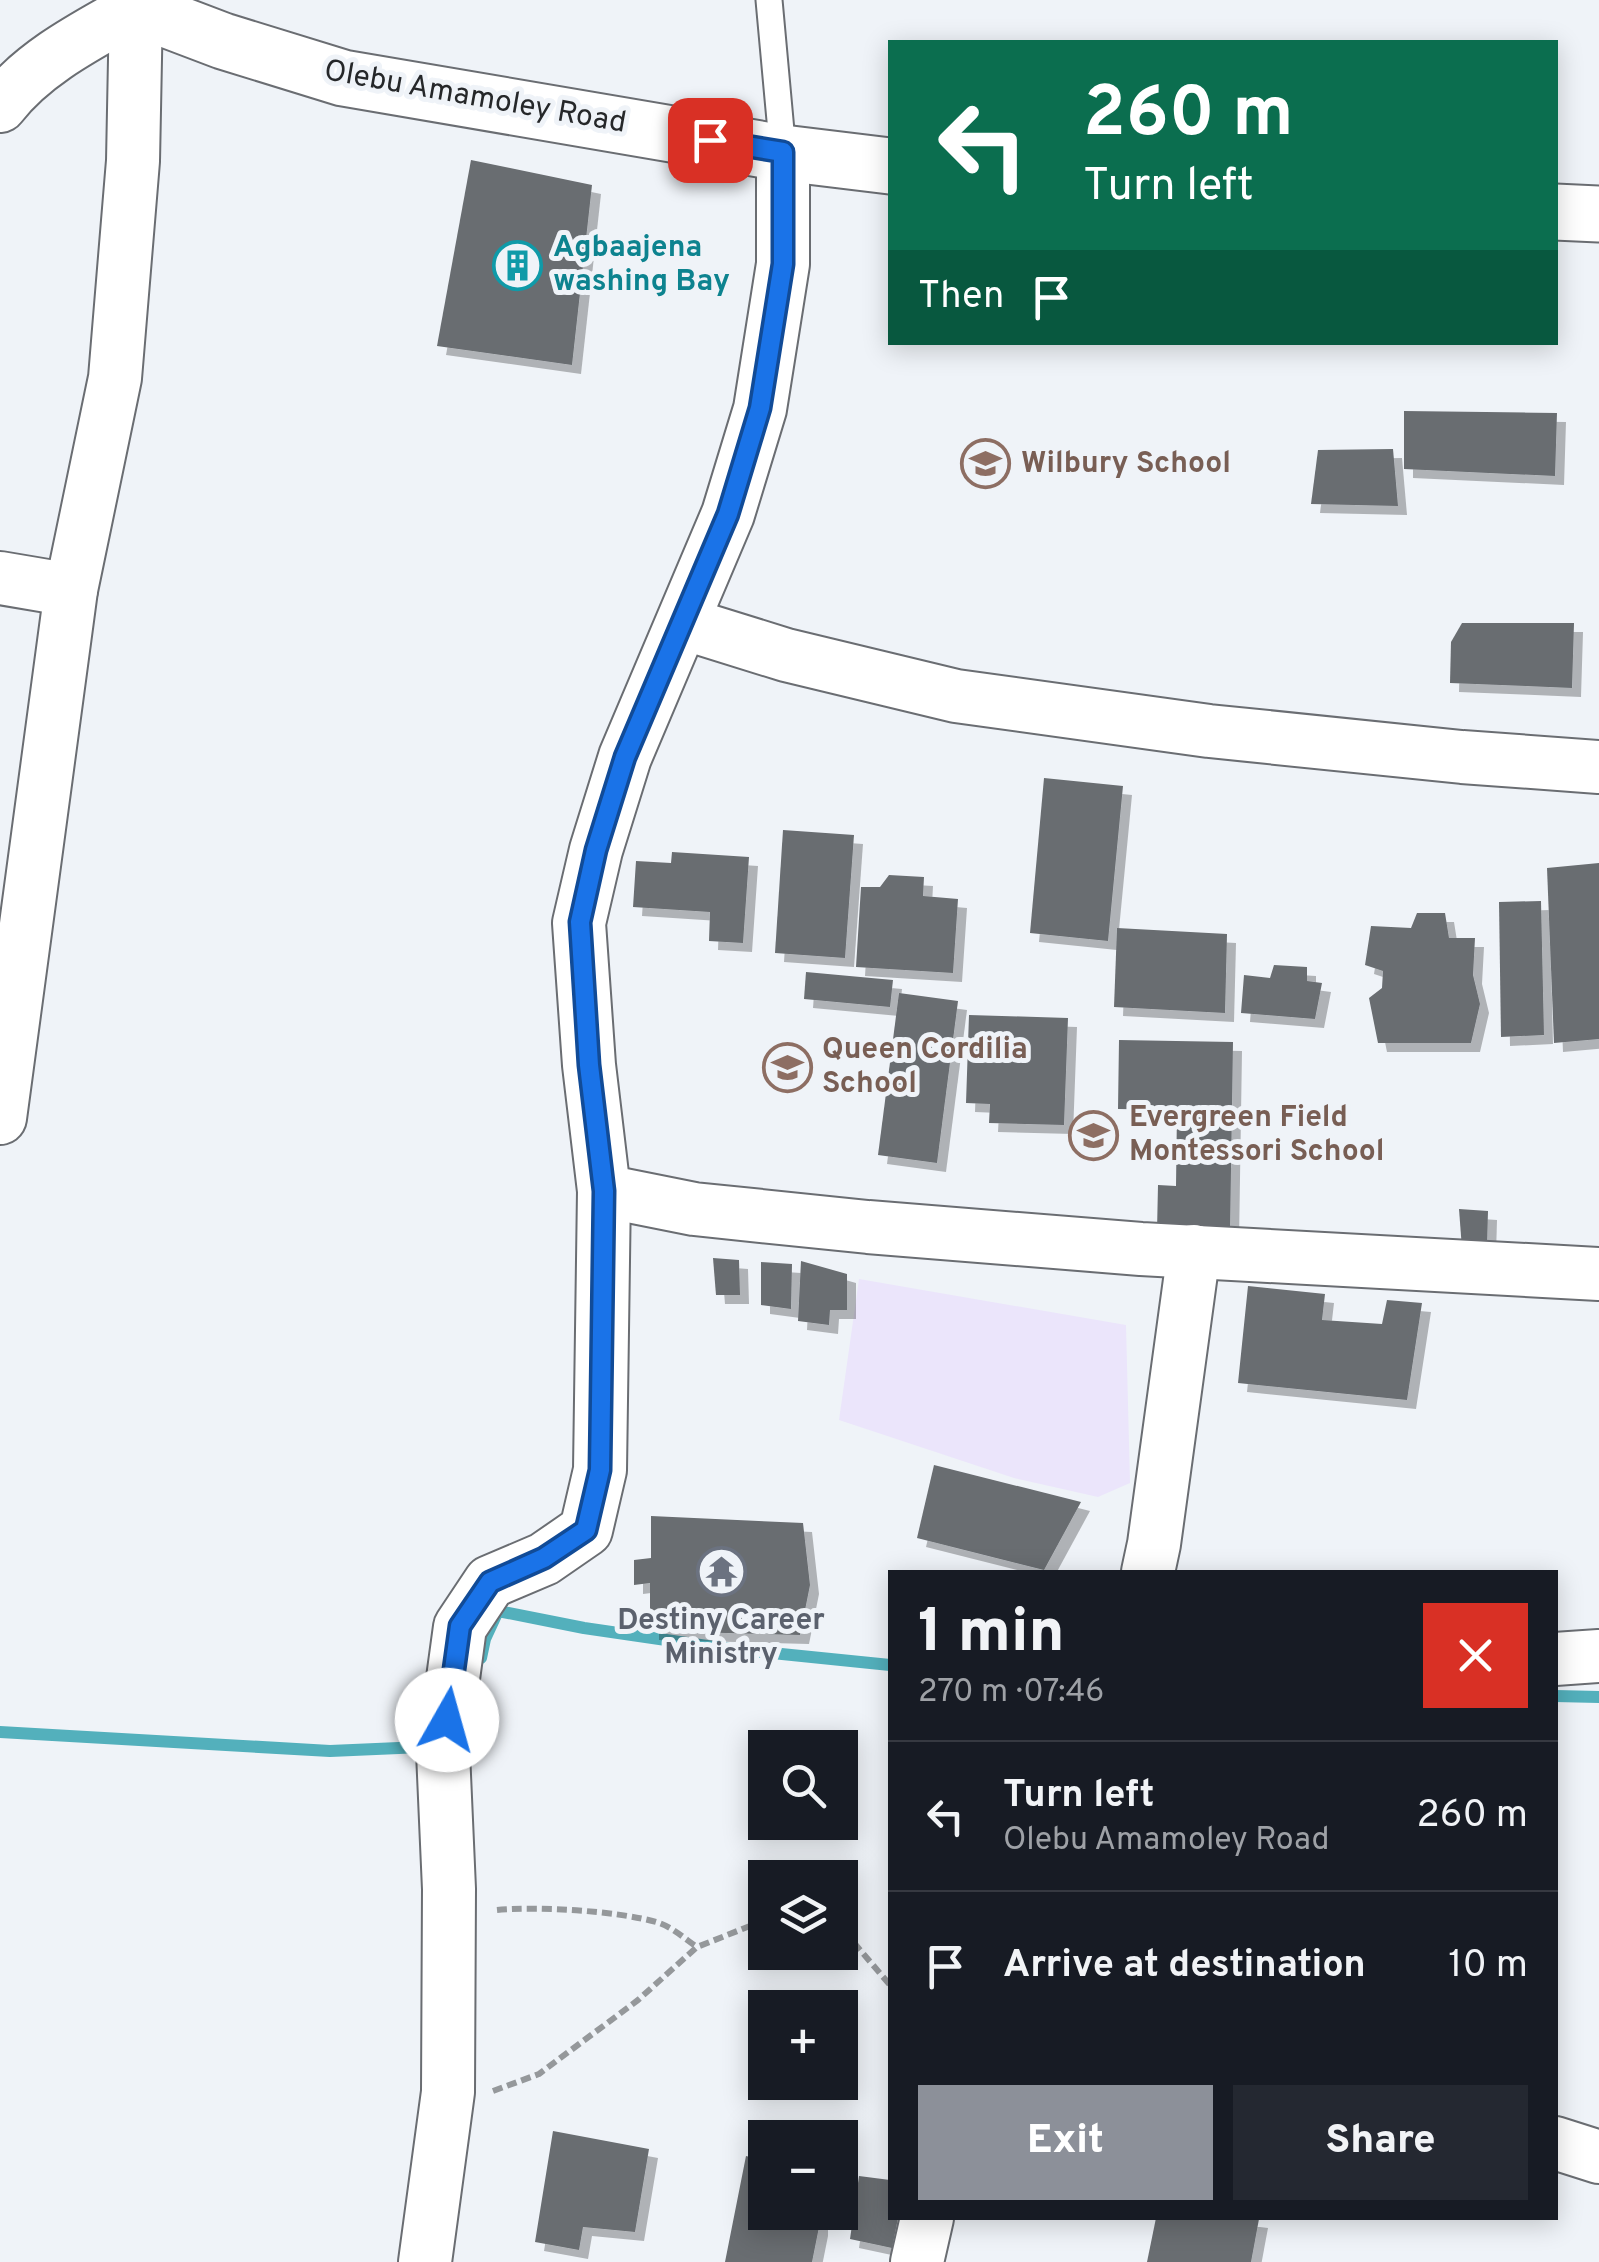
<!DOCTYPE html>
<html lang="en">
<head>
<meta charset="utf-8">
<style>
	:root { --surface:#171b24; --page:#242831; --text:#f1f3f6; --muted:#9ea1a6; --line:#363941; --accent:#8c9099 }
	body { margin:0; font-family:Overpass,sans-serif; background:var(--page); color:var(--text); height:100vh; display:flex; flex-direction:column; font-size:38px; white-space:nowrap }
	* { box-sizing:border-box; margin:0 }
	p { font-size:32px; color:var(--muted) }
	.icon { flex:none; width:55px; height:55px; fill:none; stroke:currentColor; stroke-width:2; stroke-linecap:round; stroke-linejoin:round }
	.map { position:relative; flex:1; overflow:hidden }
	.panel { position:absolute; left:888px; top:1570px; width:670px; height:650px; display:flex; flex-direction:column; background:var(--surface); border-radius:0px; box-shadow:0 5px 25px #0003 }
	.panel>* { flex:none }
	.top-card { position:absolute; left:888px; top:40px; width:670px; height:305px; border-radius:0px; box-shadow:0 5px 25px #0003; background:#0b6e4f; color:#fff; overflow:hidden }
	.fabs { position:absolute; left:748px; top:1730px; display:grid; gap:20px }
	.fabs a { display:grid; place-items:center; width:110px; height:110px; border-radius:0px; background:var(--surface); box-shadow:0 5px 25px #0003; font-size:50px }
	.pin { position:absolute; display:grid; place-items:center; width:85px; height:85px; color:#fff; margin:-42px; border-radius:20px; box-shadow:0 5px 15px #0006 }
	.me { position:absolute; width:110px; margin:-55px; rotate:7deg; stroke-linejoin:round; filter:drop-shadow(0 0 8px #0008) }
	.turn { display:flex; align-items:center; gap:35px; height:210px; padding:0 30px; font-size:45px }
	.turn .icon { width:130px; height:130px; stroke-width:2.5 }
	.turn b { display:block; font-size:70px; line-height:85px }
	.then { display:flex; align-items:center; height:95px; padding:0 30px; background:#0003; gap:20px; font-size:38px }
	.round { display:grid; place-items:center; flex:none; width:105px; height:105px; border-radius:0px; background:var(--page) }
	.summary { display:flex; align-items:center; justify-content:space-between; height:170px; padding:0 30px }
	h1 { font-size:60px; font-weight:800; line-height:75px }
	.action { display:flex; gap:20px; margin-top:auto; padding:20px 30px }
	.action a { flex:1; height:115px; border-radius:0px; background:var(--accent); color:#fff; font-size:40px; font-weight:800; line-height:115px; text-align:center }
	.action a+a { background:var(--page); color:var(--text) }
	ul { padding:0; list-style:none }
	li { display:flex; align-items:center; gap:30px; height:150px; padding:0 30px; border-top:2px solid var(--line) }
	li div { flex:1 }
	li b { display:block; font-size:38px }
	li em { font-style:normal }
	.map>svg:first-child { display:block }
</style>
</head>
<body>
<div class="map">
<svg width="1599" height="2262" viewBox="0 0 1599 2262">
	<defs>
		<filter id="shadow"><feDropShadow dx="9" dy="9" stdDeviation="0" flood-color="#0004"/></filter>
	</defs>
	<rect width="100%" height="100%" fill="#eff3f8"/>
	<polygon fill="#ebe5fb" points="859,1279 1126,1325 1130,1483 1098,1497 1014,1478 839,1420"/>
	<g fill="none" stroke-linecap="round" stroke-linejoin="round">
		<g stroke="#53b0bc" stroke-width="12">
			<polyline points="481,1658 485,1639 498,1611 584,1628 714,1647 890,1665"/>
			<polyline points="1555,1696 1599,1697"/>
			<polyline points="0,1732 330,1751 422,1747 429,1740"/>
		</g>
	</g>
	<g fill="#696d71" filter="url(#shadow)">
		<polygon points="471,160 592,185 572,365 437,346"/>
		<polygon points="1404,411 1557,413 1555,476 1404,469"/>
		<polygon points="1393,449 1398,506 1311,504 1318,450"/>
		<polygon points="1462,623 1574,623 1572,688 1450,683 1451,642"/>
		<polygon points="1044,778 1123,786 1108,941 1030,933"/>
		<polygon points="783,830 854,835 845,958 775,953"/>
		<polygon points="672,852 749,857 743,943 709,941 710,912 633,907 636,861 671,863"/>
		<polygon points="1599,863 1599,1039 1554,1043 1547,868"/>
		<polygon points="889,875 924,877 923,896 958,899 953,973 856,967 861,887 880,887"/>
		<polygon points="1541,901 1544,1035 1501,1037 1499,902"/>
		<polygon points="1417,913 1445,913 1449,938 1475,938 1473,975 1480,1004 1471,1043 1378,1043 1369,998 1382,988 1383,971 1365,965 1371,926 1411,928"/>
		<polygon points="1117,928 1227,934 1225,1013 1114,1007"/>
		<polygon points="1274,965 1307,967 1307,981 1322,983 1315,1019 1241,1013 1244,975 1270,978"/>
		<polygon points="806,972 893,980 890,1007 804,999"/>
		<polygon points="899,993 958,1001 937,1163 878,1155"/>
		<polygon points="969,1015 1068,1018 1064,1125 989,1123 990,1104 966,1103"/>
		<polygon points="1119,1040 1233,1042 1230,1233 1157,1231 1158,1185 1176,1186 1177,1110 1118,1109"/>
		<polygon points="1459,1209 1488,1211 1487,1246 1462,1249"/>
		<polygon points="713,1258 739,1260 740,1295 716,1295"/>
		<polygon points="801,1261 847,1274 847,1310 830,1310 829,1325 798,1321"/>
		<polygon points="761,1262 792,1264 791,1309 761,1305"/>
		<polygon points="1248,1286 1325,1294 1322,1320 1382,1324 1387,1300 1422,1303 1407,1400 1238,1383"/>
		<polygon points="934,1465 1081,1502 1044,1570 917,1538"/>
		<polygon points="651,1516 803,1523 810,1585 800,1635 650,1631 650,1583 634,1585 634,1560 651,1558"/>
		<polygon points="553,2131 649,2149 635,2232 583,2227 579,2250 535,2242"/>
		<polygon points="746,2156 765,2161 765,2212 819,2212 819,2227 812,2262 725,2262"/>
		<polygon points="859,2176 890,2180 890,2218 898,2218 892,2248 850,2239"/>
		<polygon points="1156,2218 1251,2218 1259,2219 1251,2262 1147,2262"/>
	</g>
	<g fill="none" stroke-linecap="round" stroke-linejoin="round">
		<defs>
			<polyline id="service" points="769,0 783,153"/>
			<g id="minor">
				<path d="M 0,106 C 34,62 88,35 136,8"/>
				<polyline points="783,153 783,264 760,409 728,514 625,757 596,850 579,923 589,1065 604,1191 694,1209 868,1227 1141,1249 1599,1274"/>
				<polyline points="0,578 71,590"/>
				<polyline points="683,623 786,655 956,696 1209,731 1462,757 1599,767"/>
				<polyline points="0,1118 71,590 115,378 133,161 136,8"/>
				<polyline points="1148,1572 1154,1544 1194,1251"/>
				<polyline points="1555,1659 1599,1656"/>
				<polyline points="1555,2143 1599,2157"/>
				<polyline points="425,2262 448,2092 449,1889 443,1752 460,1627 490,1582 544,1559 586,1530 600,1470 604,1191"/>
				<polyline points="917,2262 927,2218"/>
			</g>
			<g id="tertiary">
				<polyline points="134,0 136,8 223,41 343,78 783,153 890,166"/>
				<polyline points="1555,212 1599,214"/>
			</g>
		</defs>
		<use href="#service" stroke="#6a6d72" stroke-width="29"/>
		<use href="#minor" stroke="#6a6d72" stroke-width="56"/>
		<use href="#tertiary" stroke="#6a6d72" stroke-width="59"/>
		<g stroke="#95989b" stroke-width="6" stroke-dasharray="10 5" stroke-linecap="butt">
			<path d="M 497,1910 C 537,1906 618,1911 656,1922 C 671,1926 685,1939 697,1947"/>
			<polyline points="840,1936 855,1944 890,1985"/>
			<polyline points="493,2091 539,2074 638,2000 697,1947 750,1926 765,1924"/>
		</g>
		<use href="#service" stroke="#fff" stroke-width="25"/>
		<use href="#minor" stroke="#fff" stroke-width="52"/>
		<use href="#tertiary" stroke="#fff" stroke-width="55"/>
	</g>
	<g fill="none" stroke-linecap="round" stroke-linejoin="round">
		<defs>
			<polyline id="route" points="447,1720 460,1626 490,1582 544,1558 586,1530 600,1470 604,1191 589,1065 580,922 596,850 625,757 728,514 760,408 783,264 783,152 710,140"/>
		</defs>
		<use href="#route" stroke="#114b97" stroke-width="25"/>
		<use href="#route" stroke="#1a73e8" stroke-width="18"/>
	</g>
	<defs>
		<symbol id="building-ring" viewBox="-11 -11 22 22"><circle r="9.5" fill="#eff3f8" stroke="#0f9aa8" stroke-width="1.5"/><path d="M-4-6H4V6H1V3H-1V6H-4ZM-2.5-4.3h1.7v1.8h-1.7ZM.8-4.3h1.7v1.8H.8ZM-2.5-1h1.7V.8h-1.7ZM.8-1h1.7V.8H.8Z" fill="#0f9aa8"/></symbol>
		<symbol id="school-ring" viewBox="-11 -11 22 22"><circle r="9.5" fill="#eff3f8" stroke="#8d6e63" stroke-width="1.5"/><path d="M0-5L7-2L0 1L-7-2ZM-4 1L0 2.5L4 1V4Q0 6-4 4Z" fill="#8d6e63"/></symbol>
		<symbol id="temple-ring" viewBox="-11 -11 22 22"><circle r="9.5" fill="#eff3f8" stroke="#6b7280" stroke-width="1.5"/><path d="M0-6L5-2H3V0L6.5 2.5H4V6H1.5V3h-3V6H-4V2.5H-6.5L-3 0V-2H-5Z" fill="#6b7280"/></symbol>
	</defs>
	<g fill-rule="evenodd">
		<use href="#building-ring" x="490" y="238" width="55" height="55"/>
		<use href="#school-ring" x="958" y="436" width="55" height="55"/>
		<use href="#school-ring" x="760" y="1040" width="55" height="55"/>
		<use href="#school-ring" x="1066" y="1108" width="55" height="55"/>
		<use href="#temple-ring" x="694" y="1544" width="55" height="55"/>
	</g>
	<g text-anchor="middle" dominant-baseline="central" stroke-width="10" stroke-linejoin="round" paint-order="stroke">
		<g font-size="30" fill="#252729" stroke="#eff3f8">
			<text transform="translate(475 98) rotate(10)">Olebu Amamoley Road</text>
		</g>
		<g font-size="30" font-weight="bold" fill="#0d838f" stroke="#eff3f8" text-anchor="start">
			<text x="553" y="248">Agbaajena<tspan x="553" dy="34">washing Bay</tspan></text>
		</g>
		<g font-size="30" font-weight="bold" fill="#785e54" stroke="#eff3f8" text-anchor="start">
			<text x="1021" y="464">Wilbury School</text>
			<text x="822" y="1050">Queen Cordilia<tspan x="822" dy="34">School</tspan></text>
			<text x="1129" y="1118">Evergreen Field<tspan x="1129" dy="34">Montessori School</tspan></text>
		</g>
		<g font-size="30" font-weight="bold" fill="#5b616d" stroke="#eff3f8">
			<text x="721" y="1621">Destiny Career<tspan x="721" dy="34">Ministry</tspan></text>
		</g>
	</g>
</svg>
<div class="fabs">
<a><svg class="icon" aria-label="search" viewBox="0 0 24 24"><circle cx="10" cy="10" r="6"/><path d="M15 15l6 6"/></svg></a>
<a><svg class="icon" aria-label="layers" viewBox="0 0 24 24"><path d="M12 4l9 5-9 5-9-5zM3 14l9 5 9-5"/></svg></a>
<a>+</a>
<a>−</a>
</div>
<div class="pin" style="left:710px;top:140px;background:#d93025"><svg class="icon" aria-label="arrive" viewBox="0 0 24 24"><path d="M6 21V4h12l-3 4 3 4H6"/></svg></div>
<svg class="me" style="left:447px;top:1720px" viewBox="-20 -20 40 40"><circle r="19" fill="#fff"/><path d="M0-13L10 11 0 6-10 11z" fill="#1a73e8"/></svg>
<div class="top-card">
<div class="turn"><svg class="icon" aria-label="left" viewBox="0 0 24 24"><path d="M17 20v-9H6M10 6l-5 5 5 5"/></svg><div><b>260 m</b>Turn left</div></div>
<div class="then">Then<svg class="icon" aria-label="arrive" viewBox="0 0 24 24"><path d="M6 21V4h12l-3 4 3 4H6"/></svg></div>
</div>
<section class="panel">
<div class="summary"><div><h1>1 min</h1><p>270 m · 07:46</p></div><a class="round" style="background:#d93025;color:#fff"><svg class="icon" aria-label="close" viewBox="0 0 24 24"><path d="M6 6l12 12M18 6L6 18"/></svg></a></div>
<ul>
<li><svg class="icon" aria-label="left" viewBox="0 0 24 24"><path d="M17 20v-9H6M10 6l-5 5 5 5"/></svg><div><b>Turn left</b><p>Olebu Amamoley Road</p></div><em>260 m</em></li>
<li><svg class="icon" aria-label="arrive" viewBox="0 0 24 24"><path d="M6 21V4h12l-3 4 3 4H6"/></svg><div><b>Arrive at destination</b></div><em>10 m</em></li>
</ul>
<div class="action"><a>Exit</a><a>Share</a></div>
</section>
</div>
</body>
</html>
